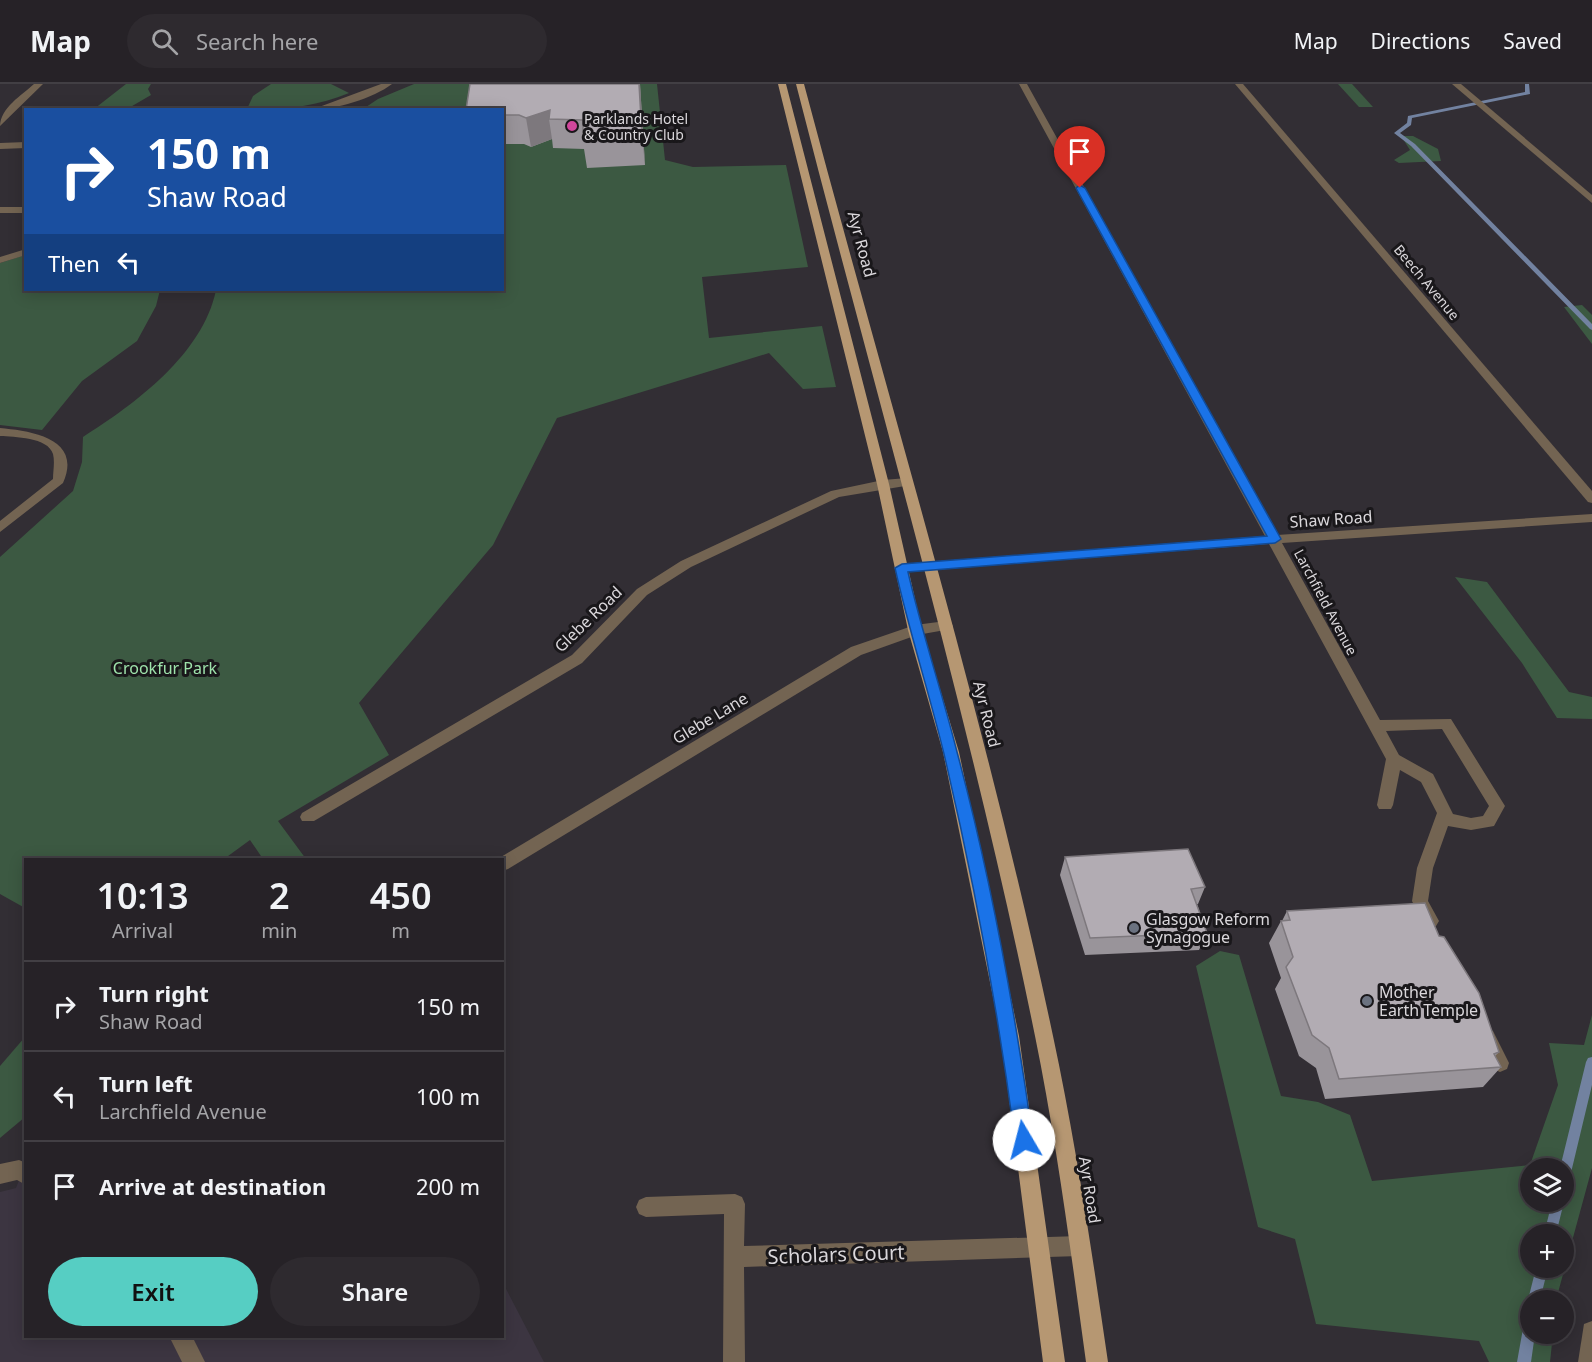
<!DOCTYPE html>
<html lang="en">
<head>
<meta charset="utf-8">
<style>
	:root { --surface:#262227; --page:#2e2a2f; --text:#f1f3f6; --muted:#a4a4a7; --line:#423f44; --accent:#56cec3 }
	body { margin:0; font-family:"Noto Sans",sans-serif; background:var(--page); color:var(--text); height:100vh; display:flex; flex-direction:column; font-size:22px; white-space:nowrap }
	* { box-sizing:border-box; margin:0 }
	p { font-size:20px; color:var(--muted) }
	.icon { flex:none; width:33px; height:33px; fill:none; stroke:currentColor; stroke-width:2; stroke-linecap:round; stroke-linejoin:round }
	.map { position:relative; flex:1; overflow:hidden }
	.details { position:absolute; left:24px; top:774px; width:480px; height:480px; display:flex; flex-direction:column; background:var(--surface); border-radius:0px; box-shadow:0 3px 15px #0003,0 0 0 2px var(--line) }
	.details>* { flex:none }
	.banner { position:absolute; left:24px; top:24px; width:480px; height:183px; border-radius:0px; box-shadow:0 3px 15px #0003,0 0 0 2px var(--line); background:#1a4fa0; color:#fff; overflow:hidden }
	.buttons { position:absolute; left:1520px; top:1074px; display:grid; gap:12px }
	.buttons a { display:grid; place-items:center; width:54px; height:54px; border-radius:50%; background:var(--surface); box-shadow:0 3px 15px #0003,0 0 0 2px var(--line); font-size:30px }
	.pin { position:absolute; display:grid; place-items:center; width:51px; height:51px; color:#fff; margin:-62px -26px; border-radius:50% 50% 50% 0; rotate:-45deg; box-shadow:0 0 6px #0007 }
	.pin .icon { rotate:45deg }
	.me { position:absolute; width:66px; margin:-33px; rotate:352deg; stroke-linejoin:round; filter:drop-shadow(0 0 4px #0008) }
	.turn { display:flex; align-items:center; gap:21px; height:126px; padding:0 24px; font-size:27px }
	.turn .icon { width:78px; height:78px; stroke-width:2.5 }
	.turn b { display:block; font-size:42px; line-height:51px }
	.then { display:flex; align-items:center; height:57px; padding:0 24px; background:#0003; gap:12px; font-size:22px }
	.eta { display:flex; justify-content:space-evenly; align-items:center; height:102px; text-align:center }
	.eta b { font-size:36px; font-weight:600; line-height:42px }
	.cta { display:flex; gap:12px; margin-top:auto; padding:12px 24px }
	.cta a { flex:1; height:69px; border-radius:36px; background:var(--accent); color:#111; font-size:24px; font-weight:600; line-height:69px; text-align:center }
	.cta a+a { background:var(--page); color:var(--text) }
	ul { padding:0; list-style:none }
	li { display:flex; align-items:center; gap:18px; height:90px; padding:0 24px; border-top:2px solid var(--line) }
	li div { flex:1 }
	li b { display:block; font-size:22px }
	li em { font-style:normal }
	header { display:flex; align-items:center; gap:36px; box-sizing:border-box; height:84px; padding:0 30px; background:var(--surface); border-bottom:2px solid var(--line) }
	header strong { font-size:28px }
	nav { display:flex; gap:33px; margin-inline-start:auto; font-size:21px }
	.search { width:420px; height:54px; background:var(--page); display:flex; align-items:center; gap:15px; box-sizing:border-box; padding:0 21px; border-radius:33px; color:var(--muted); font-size:22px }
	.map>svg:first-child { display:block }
</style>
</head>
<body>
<header>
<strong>Map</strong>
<div class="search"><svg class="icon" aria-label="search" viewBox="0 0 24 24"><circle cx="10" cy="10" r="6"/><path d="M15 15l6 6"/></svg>Search here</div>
<nav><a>Map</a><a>Directions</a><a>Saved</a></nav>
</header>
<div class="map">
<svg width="1592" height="1278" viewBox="0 0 1592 1278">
	<rect width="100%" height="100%" fill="#322e34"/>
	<polygon fill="#3c3541" points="25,1081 26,1252 502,1252 503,1199 544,1278 0,1278 0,1108 16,1104"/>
	<g fill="#3c5942" fill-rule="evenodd">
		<polygon points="126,0 151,0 148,5 151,11 127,25 94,25"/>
		<path d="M 271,0 L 331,0 L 349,9 C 315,23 283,26 247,25 L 253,12 Z"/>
		<path d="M 414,0 L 657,0 L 665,76 L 693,83 L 786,81 L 808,183 L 702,193 L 709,254 L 822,242 L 836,303 L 803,305 L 769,269 L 557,334 L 493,461 L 359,619 L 389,671 L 278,737 L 306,775 L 263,775 L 250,756 L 224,775 L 26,776 L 25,824 L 0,810 L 0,473 L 73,407 L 82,378 L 83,353 C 135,320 203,270 216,206 L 502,206 L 502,26 L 363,25 L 378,15 Z"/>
		<polygon points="1338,0 1352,0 1373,23 1359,23"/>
		<polygon points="1401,52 1413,52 1438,65 1441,77 1399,79 1394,76 1410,66"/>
		<polygon points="25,171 26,206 160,206 156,222 137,257 82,297 42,346 0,341 0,179"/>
		<polygon points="1582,221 1592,231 1592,260 1564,223"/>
		<polygon points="1455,493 1487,498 1569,608 1592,613 1592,635 1557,634 1522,579"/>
		<path d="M 1220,867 L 1239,871 L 1281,1012 L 1318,1018 L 1350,1031 L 1372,1097 L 1530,1081 L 1558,1001 L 1549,959 L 1584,961 L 1592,931 L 1592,1084 L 1556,1216 L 1530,1216 L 1530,1250 L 1553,1250 L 1550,1278 L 1489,1278 L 1479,1257 L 1316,1240 L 1295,1155 L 1258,1143 L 1196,882 ZM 1530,1084 L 1563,1084 L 1563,1118 L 1530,1118 ZM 1530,1150 L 1563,1150 L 1563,1184 L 1530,1184 Z"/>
		<polygon points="25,953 25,1033 0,1054 0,982"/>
	</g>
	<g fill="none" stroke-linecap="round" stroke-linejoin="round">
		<g fill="#7282a0" fill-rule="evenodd">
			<polygon points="1525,0 1529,0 1530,10 1412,34 1411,41 1400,49 1415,60 1592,240 1592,246 1590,245 1411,62 1394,49 1407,39 1408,32 1525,8"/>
			<polygon points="1592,973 1592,1001 1569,1097 1567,1101 1563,1103 1563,1084 1560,1084 1586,978 1588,974"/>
			<polygon points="1563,1116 1564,1118 1556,1150 1544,1150 1552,1118 1563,1118"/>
			<polygon points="1536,1184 1548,1184 1540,1216 1530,1216 1530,1221 1528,1216"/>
			<polygon points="1530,1233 1530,1250 1535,1250 1531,1278 1517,1278 1524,1239 1525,1234"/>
		</g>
		<g fill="#736452" fill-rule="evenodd">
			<path d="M 34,0 L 43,0 L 0,42 C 0,24 22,11 34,0 Z"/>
			<path d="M 1019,0 L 1027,0 L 1277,451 L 1592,430 L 1592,438 L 1282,459 L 1380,636 L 1451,635 L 1505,722 L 1494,742 L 1471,746 L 1448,742 L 1433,784 L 1428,817 L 1439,837 L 1436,842 L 1430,844 L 1424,842 L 1412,817 L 1417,784 L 1437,729 L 1421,698 L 1400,686 L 1393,721 L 1391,725 L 1379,725 L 1377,721 L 1386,675 L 1269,460 L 901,488 L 894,484 L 901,480 L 1265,452 ZM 1442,645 L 1489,722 L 1483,732 L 1471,734 L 1453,730 L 1433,690 L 1399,671 L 1386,647 Z"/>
			<polygon points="1235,0 1243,0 1592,407 1592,419 1588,418"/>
			<polygon points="1452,0 1461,0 1592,111 1592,119"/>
			<rect x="0" y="123" width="26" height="6"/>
			<polygon points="26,165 26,171 0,179 0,173"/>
			<path d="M 0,344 C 31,347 83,354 63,399 L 0,448 L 0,437 L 53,395 C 53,387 55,378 53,370 C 48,353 14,353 0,352 Z"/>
			<polygon points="907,394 911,395 911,401 839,413 691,483 647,511 582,579 314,737 302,737 300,733 302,729 572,571 637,505 681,477 831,407 883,396"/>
			<polygon points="946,537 951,539 953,542 951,545 917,551 861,571 508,785 502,787 502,776 496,776 851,563 915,541"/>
			<polygon points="1487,945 1493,947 1509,979 1507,985 1500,988 1493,985 1478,953 1481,947"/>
			<polygon points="19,1076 26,1079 26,1101 17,1096 0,1100 0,1080"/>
			<polygon points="735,1110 742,1113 745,1120 744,1162 1080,1152 1087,1155 1090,1162 1087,1169 1080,1172 744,1183 745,1278 723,1278 724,1130 646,1133 639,1130 636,1123 639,1116 646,1113"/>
			<polygon points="1592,1237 1592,1278 1578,1278 1584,1240"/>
			<polygon points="169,1252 192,1252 205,1278 182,1278"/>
		</g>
		<g fill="#736452" fill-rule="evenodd">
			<path d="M 381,0 L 392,0 C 374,14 334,26 311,26 Z"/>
			<polygon points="26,58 26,64 0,65 0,59"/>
		</g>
		<g fill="#b69772" fill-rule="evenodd">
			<polygon points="778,0 786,0 889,400 922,546 959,668 1019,952 1065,1278 1043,1278 1001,952 943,668 908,546 877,400"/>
			<path d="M 796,0 L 804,0 C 888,317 985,631 1053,952 C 1076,1060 1092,1169 1108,1278 L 1086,1278 C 1071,1169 1057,1060 1035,952 C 970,632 877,317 796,0 Z"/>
		</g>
	</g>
	<g fill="#99949a">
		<polygon points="470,0 640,0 645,81 587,84 584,65 553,64 552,55 531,63 524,60 502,60 502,26"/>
		<polygon points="1065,773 1205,803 1198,820 1197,820 1207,849 1199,866 1085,871 1060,791"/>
		<polygon points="1287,827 1439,852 1499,968 1495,972 1501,983 1483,1003 1325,1015 1316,984 1299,972 1275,905 1281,894 1269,859 1281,837 1282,837"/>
	</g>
	<g fill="#7d787d">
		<polygon points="639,0 640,0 645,81 642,52"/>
		<polygon points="550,26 549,35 552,55 531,63 526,34"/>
	</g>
	<g fill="#b2acb3" stroke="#7d787d" stroke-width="1.5">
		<polygon points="470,0 639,0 642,52 583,55 583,36 549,35 550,26 526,34 519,31 502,31 502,26 466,26"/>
		<polygon points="1188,765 1205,803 1191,805 1207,849 1090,854 1065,773"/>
		<polygon points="1425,819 1439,852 1444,853 1479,909 1499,968 1494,970 1501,983 1339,995 1329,964 1312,951 1286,883 1293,873 1281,837 1290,836 1287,827"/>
	</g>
	<path fill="#1a73e8" stroke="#114b97" stroke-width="1.5" d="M 1080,101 L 1085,104 L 1281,455 L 1275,459 L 908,488 C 922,549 942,608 957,668 C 991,794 1015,927 1033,1056 L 1030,1062 L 1024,1064 L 1018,1062 L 1015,1056 C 998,926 974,797 944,670 C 929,608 909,547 895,484 L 902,480 L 1267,452 L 1076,104 Z"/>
	<circle fill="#d1479c" stroke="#19171a" stroke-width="2" cx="572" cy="42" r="6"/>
	<g fill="#6b7280" stroke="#19171a" stroke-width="2">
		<circle cx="1134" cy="844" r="6"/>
		<circle cx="1367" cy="917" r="6"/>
	</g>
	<g text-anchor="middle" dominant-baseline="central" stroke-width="6" stroke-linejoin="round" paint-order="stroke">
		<g font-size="14" fill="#dad7db" stroke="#19171a" text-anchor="start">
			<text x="584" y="34">Parklands Hotel<tspan x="584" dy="16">&amp; Country Club</tspan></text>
		</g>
		<g font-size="14" fill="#dad7db" stroke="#19171a">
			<text transform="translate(1427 198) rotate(50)">Beech Avenue</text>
			<text transform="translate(1326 518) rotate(62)">Larchfield Avenue</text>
		</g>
		<g font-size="16" fill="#dad7db" stroke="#19171a">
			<text transform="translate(862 160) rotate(75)">Ayr Road</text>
			<text transform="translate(1331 435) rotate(-4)">Shaw Road</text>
			<text transform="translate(588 535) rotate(-44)">Glebe Road</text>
			<text transform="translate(987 630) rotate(76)">Ayr Road</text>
			<text transform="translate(710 634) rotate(-31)">Glebe Lane</text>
			<text transform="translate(1090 1106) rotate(81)">Ayr Road</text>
		</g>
		<g font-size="16" fill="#9ee2ab" stroke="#19171a">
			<text x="165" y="584">Crookfur Park</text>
		</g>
		<g font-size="16" fill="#dad7db" stroke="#19171a" text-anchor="start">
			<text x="1146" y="835">Glasgow Reform<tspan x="1146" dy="18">Synagogue</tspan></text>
			<text x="1379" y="908">Mother<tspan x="1379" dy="18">Earth Temple</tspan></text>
		</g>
		<g font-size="20" fill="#dad7db" stroke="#19171a">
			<text transform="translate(836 1170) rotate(-2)">Scholars Court</text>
		</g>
	</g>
</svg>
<div class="buttons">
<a><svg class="icon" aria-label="layers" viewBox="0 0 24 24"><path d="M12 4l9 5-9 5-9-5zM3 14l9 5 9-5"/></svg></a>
<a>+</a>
<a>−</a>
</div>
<div class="pin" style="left:1080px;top:104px;background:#d93025"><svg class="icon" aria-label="arrive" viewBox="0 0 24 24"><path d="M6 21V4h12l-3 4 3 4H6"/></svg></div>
<svg class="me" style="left:1024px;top:1056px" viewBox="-20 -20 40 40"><circle r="19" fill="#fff"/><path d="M0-13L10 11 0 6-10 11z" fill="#1a73e8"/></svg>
<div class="banner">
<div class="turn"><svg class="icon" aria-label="right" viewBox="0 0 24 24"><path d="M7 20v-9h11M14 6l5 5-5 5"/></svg><div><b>150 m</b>Shaw Road</div></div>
<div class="then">Then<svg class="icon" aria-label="left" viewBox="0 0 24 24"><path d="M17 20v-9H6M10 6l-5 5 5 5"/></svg></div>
</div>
<section class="details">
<div class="eta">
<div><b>10:13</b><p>Arrival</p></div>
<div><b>2</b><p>min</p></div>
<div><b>450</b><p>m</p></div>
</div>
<ul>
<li><svg class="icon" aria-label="right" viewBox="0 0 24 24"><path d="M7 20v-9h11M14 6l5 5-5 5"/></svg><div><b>Turn right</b><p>Shaw Road</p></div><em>150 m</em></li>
<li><svg class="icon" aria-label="left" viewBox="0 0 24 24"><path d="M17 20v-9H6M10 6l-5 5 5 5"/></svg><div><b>Turn left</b><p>Larchfield Avenue</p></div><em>100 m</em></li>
<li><svg class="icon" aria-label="arrive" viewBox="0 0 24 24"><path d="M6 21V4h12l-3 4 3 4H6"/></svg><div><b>Arrive at destination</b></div><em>200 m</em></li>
</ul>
<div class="cta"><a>Exit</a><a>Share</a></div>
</section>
</div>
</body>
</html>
